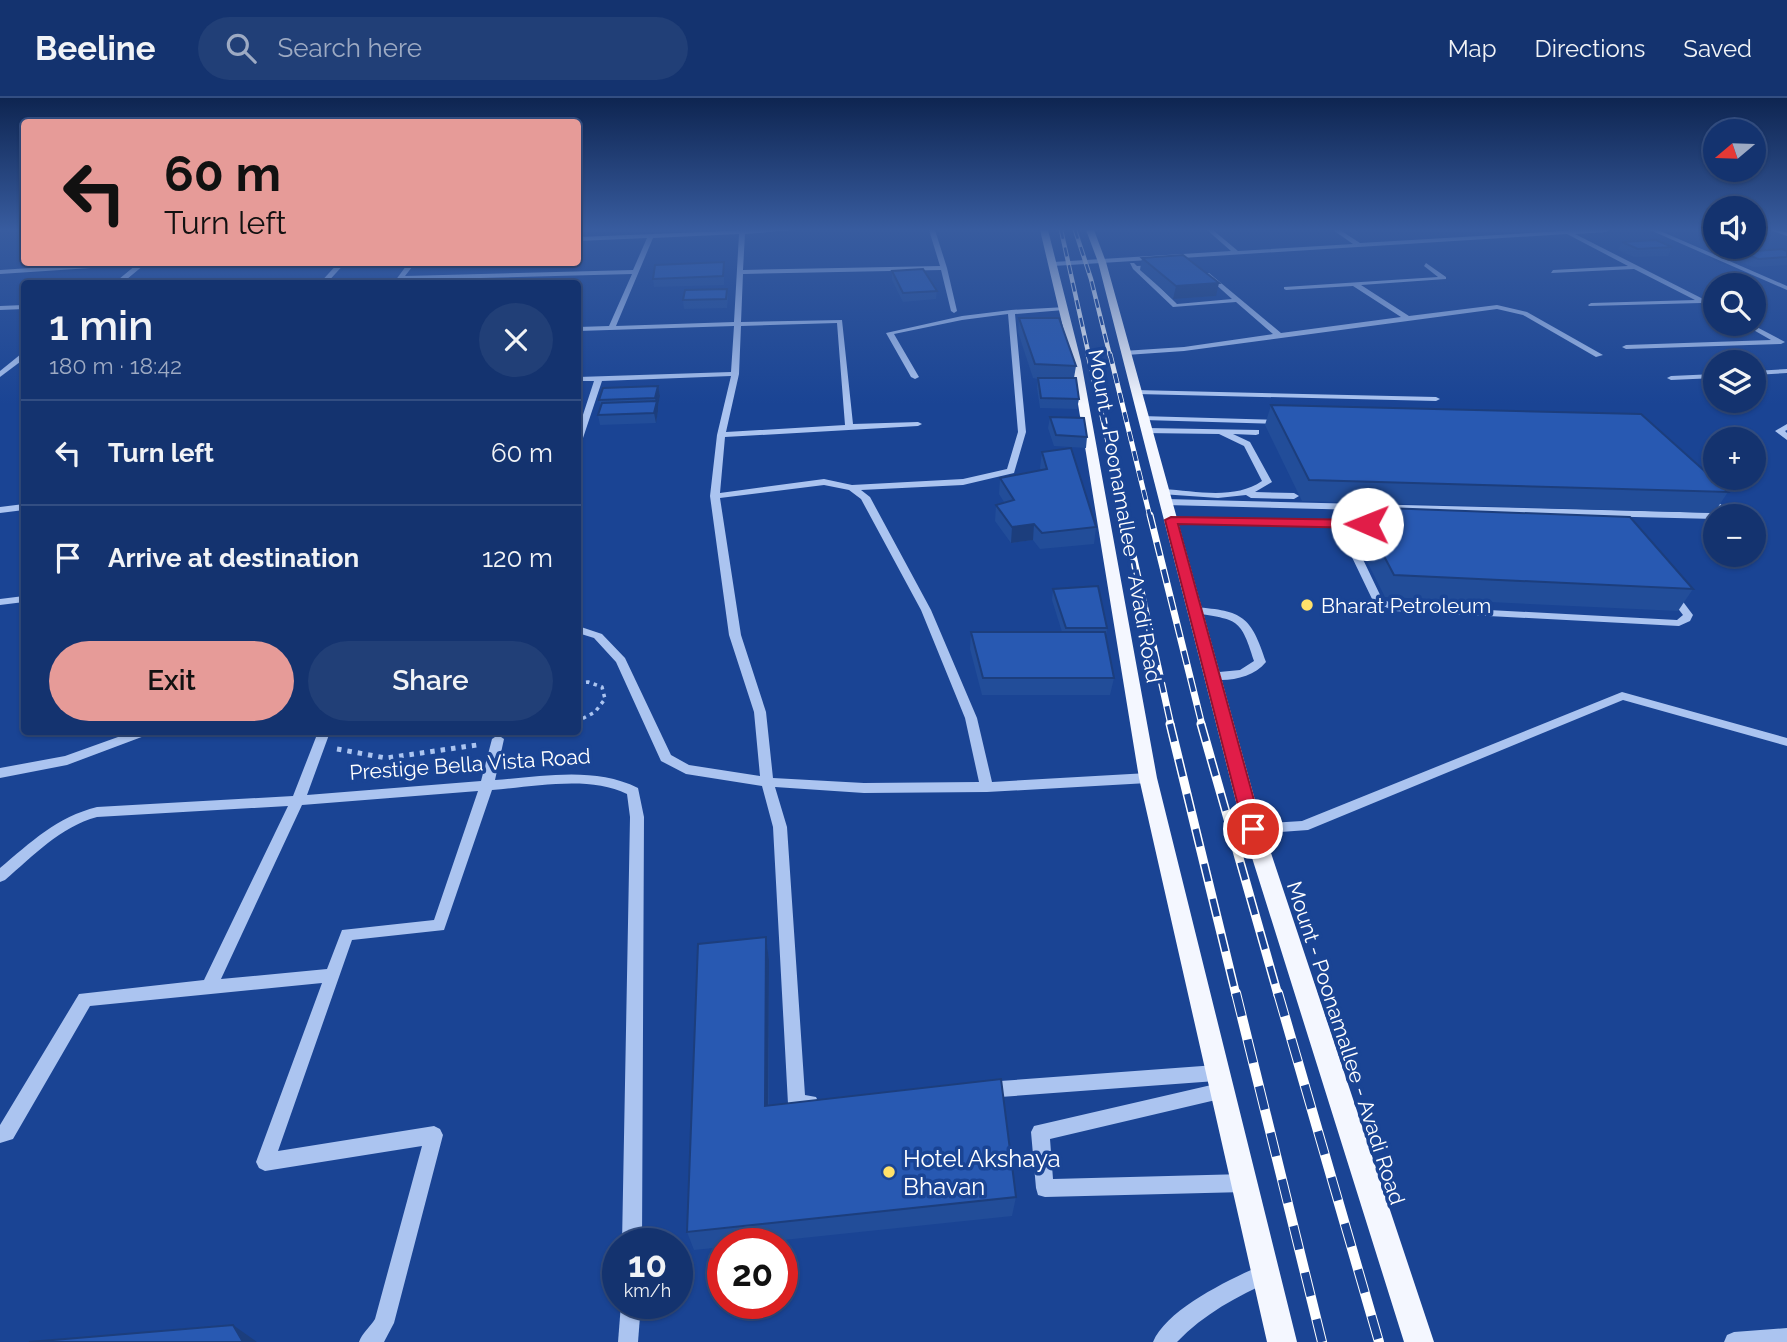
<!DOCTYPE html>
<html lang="en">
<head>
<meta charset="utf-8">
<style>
	:root { --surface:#14336f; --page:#213f77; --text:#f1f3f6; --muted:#9daac3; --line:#334e82; --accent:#e69b98 }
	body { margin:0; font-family:Raleway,sans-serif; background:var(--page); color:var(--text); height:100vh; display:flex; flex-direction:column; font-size:26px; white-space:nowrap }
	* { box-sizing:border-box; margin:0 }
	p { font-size:23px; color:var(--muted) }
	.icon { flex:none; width:38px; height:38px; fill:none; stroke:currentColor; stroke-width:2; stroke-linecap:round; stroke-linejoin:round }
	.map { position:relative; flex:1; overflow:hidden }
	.side { position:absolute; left:21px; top:182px; width:560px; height:455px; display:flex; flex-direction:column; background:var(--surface); border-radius:7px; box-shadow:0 2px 5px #0004,0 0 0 2px var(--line) }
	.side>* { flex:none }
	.top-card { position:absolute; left:21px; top:21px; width:560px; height:147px; border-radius:7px; box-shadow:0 2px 5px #0004,0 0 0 2px var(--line); background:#e69b98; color:#111; overflow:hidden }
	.needle { width:46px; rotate:251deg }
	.controls { position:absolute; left:1703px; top:21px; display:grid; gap:14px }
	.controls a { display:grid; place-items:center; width:63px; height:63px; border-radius:50%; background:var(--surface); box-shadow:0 2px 5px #0004,0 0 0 2px var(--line); font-size:35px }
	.speed { position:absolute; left:602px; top:1130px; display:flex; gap:14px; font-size:35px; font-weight:700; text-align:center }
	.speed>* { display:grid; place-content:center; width:91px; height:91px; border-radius:50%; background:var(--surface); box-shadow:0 2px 5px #0004,0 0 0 2px var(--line); line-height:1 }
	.speed small { font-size:18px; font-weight:400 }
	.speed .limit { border:10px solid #d22; background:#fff; color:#111 }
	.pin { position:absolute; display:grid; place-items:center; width:60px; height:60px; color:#fff; margin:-30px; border:4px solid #fff; border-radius:50%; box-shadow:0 2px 7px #0007 }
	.me { position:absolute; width:77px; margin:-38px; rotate:271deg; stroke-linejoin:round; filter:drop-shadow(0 0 5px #0008) }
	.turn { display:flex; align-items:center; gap:24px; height:147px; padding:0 28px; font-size:32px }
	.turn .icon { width:91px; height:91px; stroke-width:2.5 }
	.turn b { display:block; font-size:49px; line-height:60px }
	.round { display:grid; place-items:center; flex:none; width:74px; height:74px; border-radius:37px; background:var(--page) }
	.headline { display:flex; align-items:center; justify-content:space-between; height:119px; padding:0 28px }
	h1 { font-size:42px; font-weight:600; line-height:52px }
	.cta { display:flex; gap:14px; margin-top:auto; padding:14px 28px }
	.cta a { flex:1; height:80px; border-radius:42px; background:var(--accent); color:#111; font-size:28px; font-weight:600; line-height:80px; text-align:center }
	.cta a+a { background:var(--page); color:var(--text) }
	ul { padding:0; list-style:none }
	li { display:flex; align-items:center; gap:21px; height:105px; padding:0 28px; border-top:2px solid var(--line) }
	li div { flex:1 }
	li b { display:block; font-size:26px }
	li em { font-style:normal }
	header { display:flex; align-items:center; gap:42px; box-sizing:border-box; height:98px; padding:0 35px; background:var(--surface); border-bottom:2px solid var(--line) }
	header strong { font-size:33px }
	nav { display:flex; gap:38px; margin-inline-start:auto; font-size:24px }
	.search { width:490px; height:63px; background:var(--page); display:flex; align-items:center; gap:18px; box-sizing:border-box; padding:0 24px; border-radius:38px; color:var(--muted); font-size:26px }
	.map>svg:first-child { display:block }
</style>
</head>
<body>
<header>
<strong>Beeline</strong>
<div class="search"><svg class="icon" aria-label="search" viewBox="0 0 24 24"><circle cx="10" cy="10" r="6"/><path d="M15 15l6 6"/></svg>Search here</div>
<nav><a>Map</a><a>Directions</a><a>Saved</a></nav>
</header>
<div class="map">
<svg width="1787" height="1244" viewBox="0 0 1787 1244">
	<rect width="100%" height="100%" fill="#1a4494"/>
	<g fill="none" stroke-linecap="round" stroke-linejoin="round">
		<polyline stroke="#abc4f0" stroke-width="3.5" stroke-dasharray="3.5 4.5" stroke-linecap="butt" points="578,585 588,584 602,589 605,601 595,614 578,623"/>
		<polyline stroke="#abc4f0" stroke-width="5" stroke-dasharray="4.5 6" stroke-linecap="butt" points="337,651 386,660 477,647"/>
		<g fill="#abc4f0" fill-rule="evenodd">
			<path d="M 754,132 L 794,132 L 745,136 L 743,172 L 940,168 L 929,132 L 935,132 L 947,170 L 957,213 L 954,215 L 951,213 L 941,172 L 743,176 L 741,224 L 842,222 L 853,326 L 918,324 L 922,326 L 918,328 L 725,339 L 720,395 L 824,381 L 852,387 L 963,381 L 1007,371 L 1018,334 L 1008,216 L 962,222 L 894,236 L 919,279 L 915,281 L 911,279 L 886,235 L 962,218 L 1011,212 L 1066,209 L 1067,210 L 1064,212 L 1015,216 L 1026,334 L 1014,375 L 963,387 L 861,392 L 870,399 L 931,512 L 977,620 L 992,684 L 1148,675 L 1153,677 L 1155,680 L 1153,683 L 1148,685 L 987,694 L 864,695 L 775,689 L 787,729 L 805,997 L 816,999 L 819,1005 L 816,1011 L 797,1014 L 791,1012 L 788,1006 L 773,729 L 762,688 L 686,676 L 661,663 L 616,564 L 594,540 L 578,535 L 578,528 L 602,536 L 625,560 L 671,657 L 689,667 L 760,678 L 754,614 L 729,537 L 710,398 L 717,337 L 731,278 L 602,283 L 582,343 L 578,345 L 578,332 L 594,283 L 578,283 L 578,279 L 731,274 L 734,228 L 578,233 L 578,229 L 609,228 L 632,176 L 402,182 L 398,185 L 395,183 L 409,164 L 416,164 L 405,178 L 633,172 L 647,140 L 578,143 L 578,139 ZM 739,136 L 734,224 L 616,228 L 653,140 ZM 837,225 L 845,327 L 726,334 L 739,276 L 741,228 ZM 824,387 L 849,392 L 861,401 L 921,512 L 965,620 L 979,684 L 864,685 L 773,680 L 766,614 L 741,537 L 720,400 Z"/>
			<polygon points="1207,132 1213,132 1238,153 1353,146 1333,132 1340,132 1360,145 1580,132 1609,132 1606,134 1575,136 1715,207 1715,212 1701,205 1589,208 1588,207 1591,205 1695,202 1634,171 1551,175 1553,172 1628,168 1567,136 1053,168 1050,166 1053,164 1231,153"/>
			<polygon points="1650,132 1658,132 1787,188 1787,192"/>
			<polygon points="1772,132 1787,134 1787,138 1773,133"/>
			<polygon points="121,164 161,164 144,167 121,186 113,186 136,167 0,176 0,172"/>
			<polygon points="339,164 346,164 326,186 319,186"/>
			<polygon points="1130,165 1134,165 1137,168 1159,167 1159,169 1141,171 1177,206 1232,201 1204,176 1209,175 1281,235 1401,219 1353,188 1286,192 1284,191 1284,189 1438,179 1424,168 1426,165 1446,179 1446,181 1361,187 1409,218 1497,207 1527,214 1603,257 1596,259 1523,217 1497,211 1184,253 1126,257 1122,255 1123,253 1184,249 1273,236 1236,204 1173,209 1133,171"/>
			<polygon points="24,207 24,211 0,212 0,208"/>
			<polygon points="1743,226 1751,226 1785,244 1781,246 1626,251 1622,249 1626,247 1771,242"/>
			<polygon points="21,256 24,256 24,261 0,279 0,273"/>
			<polygon points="1787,271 1787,275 1754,277 1754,273"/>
			<polygon points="1715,276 1715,280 1671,282 1667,280 1671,278"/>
			<polygon points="1134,292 1436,299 1440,301 1436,303 1137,296 1133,294"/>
			<polygon points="1141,318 1283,322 1287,324 1283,326 1144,322 1141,322"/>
			<polygon points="1787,326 1787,332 1785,333 1787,335 1787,342 1775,333"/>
			<path d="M 1147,330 L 1259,332 L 1259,336 L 1256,337 L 1233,336 L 1250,344 L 1272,384 L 1255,394 L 1294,395 L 1299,398 L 1294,401 L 1251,400 L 1246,397 L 1218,400 L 1161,396 L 1161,392 L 1164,391 C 1195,393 1235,402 1262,383 L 1244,348 L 1219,336 L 1144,335 L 1144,331 Z"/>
			<polygon points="1706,394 1709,395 1733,418 1715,418 1715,421 1166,407 1161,404 1166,401 1719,415 1701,397"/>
			<polygon points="24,406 24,412 0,415 0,409"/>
			<polygon points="1171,419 1369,424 1369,428 1347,428 1382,501 1396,507 1677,522 1683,517 1666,495 1671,492 1675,493 1693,517 1690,523 1679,528 1394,513 1373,503 1337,428 1168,424 1166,422"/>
			<polygon points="578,446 583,449 583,456 578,459"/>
			<polygon points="24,498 24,504 0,507 0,501"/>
			<path d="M 1195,509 C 1243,513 1251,518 1266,564 C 1253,580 1229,584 1209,581 L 1207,578 L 1209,575 L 1240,572 L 1254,563 C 1240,516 1235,523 1191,514 L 1190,512 Z"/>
			<polygon points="1622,594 1787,640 1787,648 1623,602 1308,732 1253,736 1248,735 1246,731 1248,727 1253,726 1302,723"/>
			<polygon points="132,634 149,634 147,637 67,667 0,680 0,670 65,658"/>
			<path d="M 318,634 L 330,634 L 307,697 L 481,683 L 492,641 L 498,637 L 504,641 L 495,682 C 542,679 593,668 638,690 L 644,719 L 642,1146 L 622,1146 L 630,719 L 627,696 C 589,677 533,689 492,692 L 444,832 L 352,842 L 278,1053 L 434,1028 L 440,1031 L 443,1037 L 394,1225 L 384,1244 L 359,1244 C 362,1235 370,1229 375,1221 L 422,1048 L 265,1073 L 259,1070 L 256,1064 L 322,885 L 90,908 L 13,1041 L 0,1045 L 0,1027 L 79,896 L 204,882 L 288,708 L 97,719 C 60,729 33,758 5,782 L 0,784 L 0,770 C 31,744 57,719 97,709 L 293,698 ZM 478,693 L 434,822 L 342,832 L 327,871 L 221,881 L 302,707 Z"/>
			<polygon points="1216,967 1222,969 1224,975 1222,981 1216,983 986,1000 980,998 977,992 980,986 986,984"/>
			<polygon points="1220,985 1226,987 1229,993 1226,999 1220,1001 1050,1041 1053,1081 1245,1076 1252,1078 1254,1085 1252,1092 1245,1094 1045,1099 1038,1097 1036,1090 1031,1034 1034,1028"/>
			<path d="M 1267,1165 L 1274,1168 L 1277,1175 L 1274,1182 C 1239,1197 1204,1216 1177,1244 L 1153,1244 C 1167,1210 1234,1179 1267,1165 Z"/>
			<polygon points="621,1206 641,1206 638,1244 618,1244"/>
			<polygon points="1787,1230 1787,1244 1724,1244 1727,1237 1734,1234"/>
		</g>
		<g fill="#f4f7ff" fill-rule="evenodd">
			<polygon points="1040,132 1048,132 1081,263 1157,680 1297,1244 1267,1244 1139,680 1071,263"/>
			<polygon points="1086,132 1094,132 1106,164 1263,731 1434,1244 1404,1244 1243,731 1098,164"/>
		</g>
		<defs>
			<g id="rail-far4">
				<polyline points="1061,132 1089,258"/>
				<polyline points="1075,132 1091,181 1110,258"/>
			</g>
			<g id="rail-far3">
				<polyline points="1088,256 1125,419"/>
				<polyline points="1110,256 1150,419"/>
			</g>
			<g id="rail-far2">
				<polyline points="1124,417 1171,627"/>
				<polyline points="1150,417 1202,627"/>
			</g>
			<g id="rail-far1">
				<polyline points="1170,626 1236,897"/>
				<polyline points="1201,626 1278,897"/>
			</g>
			<g id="rail">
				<polyline points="1236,895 1322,1244"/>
				<polyline points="1278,895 1379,1244"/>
			</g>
		</defs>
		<use href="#rail-far4" stroke="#fff" stroke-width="4.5"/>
		<use href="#rail-far3" stroke="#fff" stroke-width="5"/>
		<use href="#rail-far2" stroke="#fff" stroke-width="7"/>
		<use href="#rail-far1" stroke="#fff" stroke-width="9"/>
		<use href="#rail" stroke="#fff" stroke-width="10"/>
		<use href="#rail-far4" stroke="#1a4494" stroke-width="2.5" stroke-dasharray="9" stroke-linecap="butt"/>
		<use href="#rail-far3" stroke="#1a4494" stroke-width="3.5" stroke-dasharray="10" stroke-linecap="butt"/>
		<use href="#rail-far2" stroke="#1a4494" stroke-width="4.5" stroke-dasharray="14" stroke-linecap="butt"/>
		<use href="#rail-far1" stroke="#1a4494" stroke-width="6" stroke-dasharray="18" stroke-linecap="butt"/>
		<use href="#rail" stroke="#1a4494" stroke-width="8" stroke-dasharray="24" stroke-linecap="butt"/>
	</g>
	<g fill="#224d99">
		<polygon points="1622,144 1672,149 1668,158 1634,159 1618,152"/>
		<polygon points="1787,153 1787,167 1753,169 1737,162 1741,154"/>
		<polygon points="1142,160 1216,198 1173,201 1140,172"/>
		<polygon points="724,173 724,187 654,189 653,181"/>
		<polygon points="892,173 937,193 936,201 903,204 892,182"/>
		<polygon points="727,191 728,199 727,210 684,211 683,202"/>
		<polygon points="1019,220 1076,268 1074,280 1079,301 1077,311 1040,310 1037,290 1038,281 1033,280 1018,234"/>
		<polygon points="658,288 660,298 658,308 658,313 656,325 600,327 598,317 601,309 599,302"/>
		<polygon points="1271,307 1728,394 1714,415 1302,403 1265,327"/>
		<polygon points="1050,319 1087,339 1086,350 1054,348 1048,330"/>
		<polygon points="1042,354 1096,429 1094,446 1040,451 1033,442 1011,445 995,423 996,407 1004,404 999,396 1000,380 1041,372 1040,370"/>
		<polygon points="1358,409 1693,491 1678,513 1385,499 1350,430"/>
		<polygon points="1053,491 1107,530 1106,539 1114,580 1110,597 982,597 970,551 971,534 1062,534 1052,502"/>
		<polygon points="766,839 769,862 769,1007 1016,1099 1012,1118 745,1146 723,1146 723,1149 694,1152 687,1134"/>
	</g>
	<g fill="#1c3e7d">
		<polygon points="1219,185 1216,198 1173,201 1176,188"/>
		<polygon points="658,288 660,298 658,308 658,313 656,325 654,315 656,306 655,300"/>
		<polygon points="1034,426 1033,442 1011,445 1012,429"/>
		<polygon points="766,839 769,862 768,1028 765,1008"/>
		<polygon points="233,1227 257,1244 243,1244"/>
	</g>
	<g fill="#2859b2" stroke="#1c3e7d" stroke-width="2">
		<polygon points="1656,142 1672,149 1638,151 1622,144"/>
		<polygon points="1782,151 1787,153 1787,159 1758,161 1741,154"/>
		<polygon points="1183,157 1219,185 1176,188 1142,160"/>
		<polygon points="724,164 723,178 653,181 655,167"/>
		<polygon points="923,171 937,193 903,195 892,173"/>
		<polygon points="727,191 726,201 683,202 685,192"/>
		<polygon points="1019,220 1059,220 1076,268 1035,266"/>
		<polygon points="1038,280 1076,280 1079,301 1041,300"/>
		<polygon points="658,288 655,300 599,302 603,290"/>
		<polygon points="657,303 654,315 598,317 602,305"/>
		<polygon points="1271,307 1641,316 1728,394 1309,382"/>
		<polygon points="1050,319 1084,320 1087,339 1056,337"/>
		<polygon points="1071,350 1096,429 1042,435 1034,426 1012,429 996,407 1014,402 1000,380 1047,371 1042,354"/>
		<polygon points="1358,409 1630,419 1693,491 1394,477"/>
		<polygon points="1098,488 1107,530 1066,530 1053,491"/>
		<polygon points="971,534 1105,534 1114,580 983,580"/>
		<polygon points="766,839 765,1008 1001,981 1016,1099 687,1134 698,846"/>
		<polygon points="233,1227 243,1244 29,1244"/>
	</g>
	<linearGradient id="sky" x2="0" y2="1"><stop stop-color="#0e2551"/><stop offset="0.43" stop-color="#385c9f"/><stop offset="1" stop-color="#385c9f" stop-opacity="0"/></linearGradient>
	<rect width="1787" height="306" fill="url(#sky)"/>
	<polygon fill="#e11d48" stroke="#92132f" stroke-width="2" points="1171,419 1367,422 1374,426 1367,430 1178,426 1262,731 1260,735 1247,735 1244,731 1165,422"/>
	<g fill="#ffe16a" stroke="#1a4494" stroke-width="2.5">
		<circle cx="1307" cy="507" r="7"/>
		<circle cx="889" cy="1074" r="7"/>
	</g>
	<g text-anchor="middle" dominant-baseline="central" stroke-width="7" stroke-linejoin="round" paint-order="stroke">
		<g font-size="21" fill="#fff" stroke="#1a4494">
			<text transform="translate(1125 418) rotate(80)">Mount - Poonamallee - Avadi Road</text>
			<text transform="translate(470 666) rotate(-4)">Prestige Bella Vista Road</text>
			<text transform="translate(1346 945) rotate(72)">Mount - Poonamallee - Avadi Road</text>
		</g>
		<g font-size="21" fill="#fff" stroke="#1a4494" text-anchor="start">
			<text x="1321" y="507">Bharat Petroleum</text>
		</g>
		<g font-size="24" fill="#fff" stroke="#1a4494" text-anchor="start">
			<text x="903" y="1060">Hotel Akshaya<tspan x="903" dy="28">Bhavan</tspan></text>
		</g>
	</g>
</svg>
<div class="controls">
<a><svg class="needle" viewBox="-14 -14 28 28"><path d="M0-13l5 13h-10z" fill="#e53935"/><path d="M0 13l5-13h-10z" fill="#9daac3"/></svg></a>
<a><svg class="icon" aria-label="sound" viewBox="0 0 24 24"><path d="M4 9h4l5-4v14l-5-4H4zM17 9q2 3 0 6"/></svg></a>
<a><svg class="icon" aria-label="search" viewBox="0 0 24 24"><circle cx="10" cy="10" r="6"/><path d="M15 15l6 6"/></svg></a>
<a><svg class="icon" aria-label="layers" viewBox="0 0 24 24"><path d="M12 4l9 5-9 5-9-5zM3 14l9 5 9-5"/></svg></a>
<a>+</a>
<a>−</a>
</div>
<div class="speed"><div>10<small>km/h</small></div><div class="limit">20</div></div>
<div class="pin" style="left:1253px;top:731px;background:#d93025"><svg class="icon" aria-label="arrive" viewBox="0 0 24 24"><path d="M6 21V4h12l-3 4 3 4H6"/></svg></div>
<svg class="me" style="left:1367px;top:426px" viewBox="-20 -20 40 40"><circle r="19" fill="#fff"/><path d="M0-13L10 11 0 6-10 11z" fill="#e11d48"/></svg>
<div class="top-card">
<div class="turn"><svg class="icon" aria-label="left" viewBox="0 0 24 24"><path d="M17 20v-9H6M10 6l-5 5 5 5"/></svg><div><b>60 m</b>Turn left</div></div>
</div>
<section class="side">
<div class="headline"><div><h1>1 min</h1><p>180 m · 18:42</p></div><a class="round"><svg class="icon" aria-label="close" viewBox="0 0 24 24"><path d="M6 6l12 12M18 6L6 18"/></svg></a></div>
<ul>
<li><svg class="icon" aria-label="left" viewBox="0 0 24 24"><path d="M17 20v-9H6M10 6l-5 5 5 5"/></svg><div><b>Turn left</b></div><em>60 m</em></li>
<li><svg class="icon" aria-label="arrive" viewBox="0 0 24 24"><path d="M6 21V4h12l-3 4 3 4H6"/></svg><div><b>Arrive at destination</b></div><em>120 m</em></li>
</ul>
<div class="cta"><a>Exit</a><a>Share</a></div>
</section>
</div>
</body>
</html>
